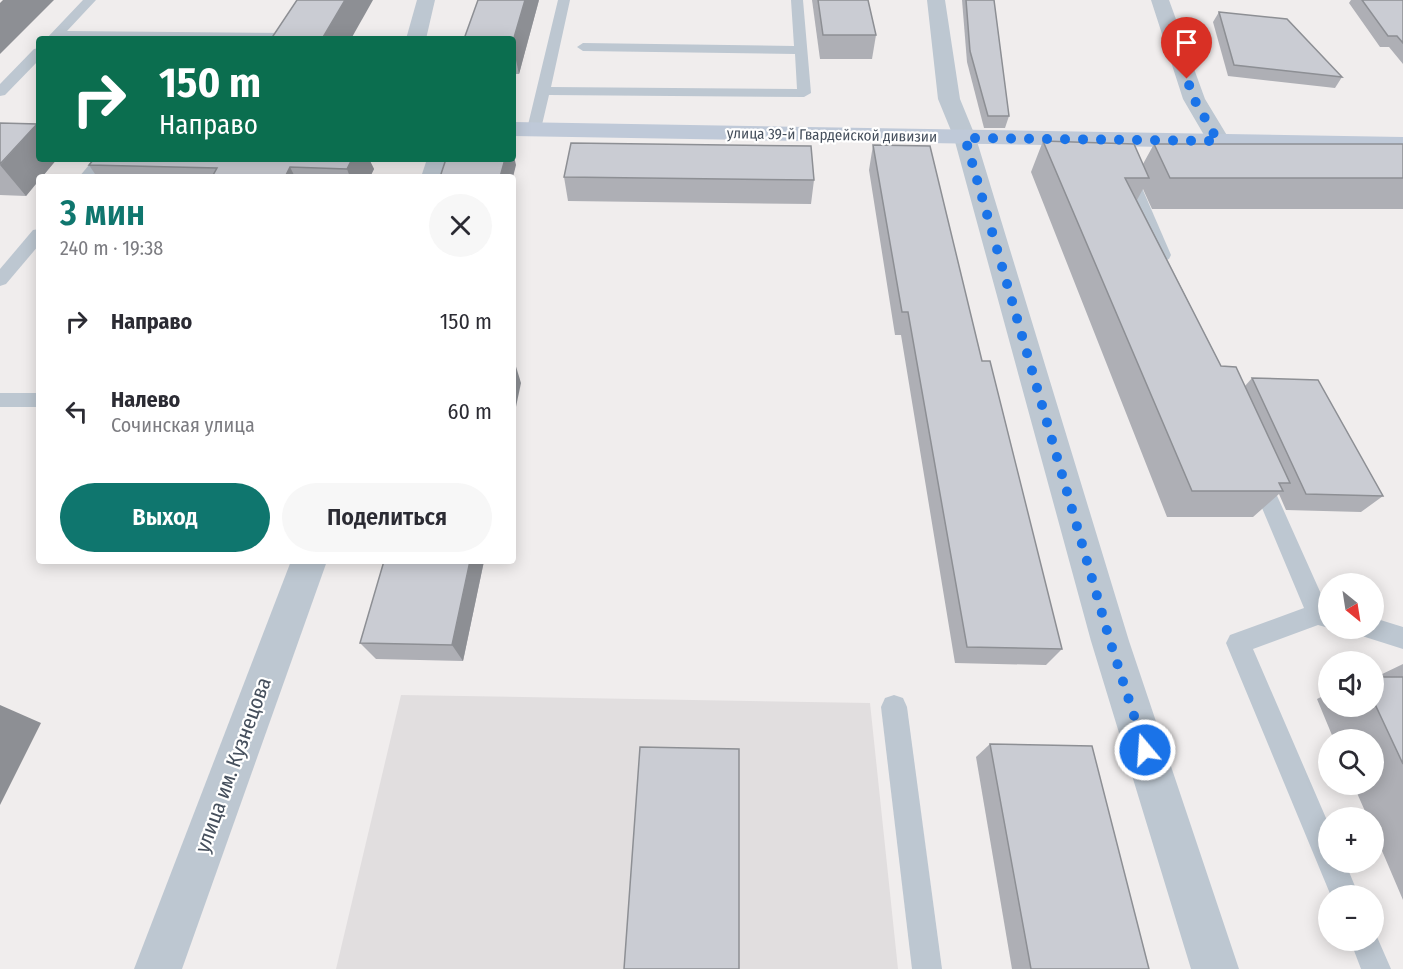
<!DOCTYPE html>
<html lang="ru">
<head>
<meta charset="utf-8">
<style>
	:root { --surface:#fff; --page:#f7f7f7; --text:#2b2b33; --muted:#7c7c81; --accent:#0f766e }
	body { margin:0; font-family:"Fira Sans Condensed",sans-serif; background:var(--page); color:var(--text); height:100vh; display:flex; flex-direction:column; font-size:22px; white-space:nowrap }
	* { box-sizing:border-box; margin:0 }
	p { font-size:20px; color:var(--muted) }
	.icon { flex:none; width:33px; height:33px; fill:none; stroke:currentColor; stroke-width:2; stroke-linecap:round; stroke-linejoin:round }
	.map { position:relative; flex:1; overflow:hidden }
	.details { position:absolute; left:36px; top:174px; width:480px; height:390px; display:flex; flex-direction:column; background:var(--surface); border-radius:6px; box-shadow:0 3px 15px #0003 }
	.details>* { flex:none }
	.hud { position:absolute; left:36px; top:36px; width:480px; height:126px; border-radius:6px; box-shadow:0 3px 15px #0003; background:#0b6e4f; color:#fff; overflow:hidden }
	.needle { width:39px; rotate:150deg }
	.tools { position:absolute; left:1318px; top:573px; display:grid; gap:12px }
	.tools a { display:grid; place-items:center; width:66px; height:66px; border-radius:50%; background:var(--surface); box-shadow:0 3px 15px #0003; font-size:30px }
	.pin { position:absolute; display:grid; place-items:center; width:51px; height:51px; color:#fff; margin:-62px -26px; border-radius:50% 50% 50% 0; rotate:-45deg; box-shadow:0 0 6px #0007 }
	.pin .icon { rotate:45deg }
	.me { position:absolute; width:66px; margin:-33px; rotate:342deg; stroke-linejoin:round; filter:drop-shadow(0 0 4px #0008) }
	.turn { display:flex; align-items:center; gap:21px; height:126px; padding:0 24px; font-size:27px }
	.turn .icon { width:78px; height:78px; stroke-width:2.5 }
	.turn b { display:block; font-size:42px; line-height:51px }
	.round { display:grid; place-items:center; flex:none; width:63px; height:63px; border-radius:32px; background:var(--page) }
	.head { display:flex; align-items:center; justify-content:space-between; height:102px; padding:0 24px }
	h1 { font-size:36px; font-weight:600; line-height:45px; color:var(--accent) }
	.cta { display:flex; gap:12px; margin-top:auto; padding:12px 24px }
	.cta a { flex:1; height:69px; border-radius:36px; background:var(--accent); color:#fff; font-size:24px; font-weight:600; line-height:69px; text-align:center }
	.cta a+a { background:var(--page); color:var(--text) }
	ul { padding:0; list-style:none }
	li { display:flex; align-items:center; gap:18px; height:90px; padding:0 24px }
	li div { flex:1 }
	li b { display:block; font-size:22px }
	li em { font-style:normal }
	.map>svg:first-child { display:block }
</style>
</head>
<body>
<div class="map">
<svg width="1403" height="969" viewBox="0 0 1403 969">
	<rect width="100%" height="100%" fill="#f0eded"/>
	<polygon fill="#e1dedf" points="401,695 870,703 898,969 336,969"/>
	<g fill="none" stroke-linecap="round" stroke-linejoin="round">
		<g fill="#bdc7d1" fill-rule="evenodd">
			<polygon points="83,0 96,0 67,31 293,33 299,37 46,39"/>
			<polygon points="558,0 570,0 551,87 797,89 795,54 583,51 577,47 583,43 794,46 791,0 803,0 811,93 804,97 549,95 541,129 539,132 529,132 527,129"/>
			<polygon points="39,48 39,60 5,95 0,96 0,84 34,49"/>
			<polygon points="94,159 110,159 95,177 79,177"/>
			<polygon points="1128,169 1136,174 1171,255 1169,259 1163,261 1155,255 1120,174"/>
			<polygon points="39,229 39,245 6,284 0,286 0,269 33,230"/>
			<rect x="0" y="393" width="39" height="14"/>
			<polygon points="1259,468 1266,471 1326,605 1329,606 1329,628 1318,625 1253,649 1329,825 1329,862 1345,862 1359,896 1331,896 1226,643 1230,635 1304,608 1249,477 1252,471"/>
			<polygon points="1374,618 1403,627 1403,649 1362,636 1358,628 1374,628"/>
			<polygon points="894,695 903,698 907,707 942,969 912,969 881,707 885,698"/>
			<polygon points="1374,929 1374,930 1391,969 1361,969 1350,940 1374,940"/>
		</g>
		<g fill="#bdc7d1" fill-rule="evenodd">
			<polygon points="417,0 435,0 426,39 406,39"/>
			<polygon points="927,0 945,0 960,99 976,138 1129,641 1239,969 1191,969 1091,641 954,138 938,99"/>
			<polygon points="1151,0 1169,0 1205,99 1231,142 1227,147 1211,147 1183,99"/>
			<polygon points="427,159 451,159 445,177 421,177"/>
			<polygon points="291,561 327,561 182,969 134,969"/>
		</g>
		<polygon fill="#bfc9d8" fill-rule="evenodd" points="513,122 1403,137 1403,151 513,136"/>
	</g>
	<g fill="#aeafb5">
		<polygon points="539,0 519,74 513,74 513,39"/>
		<polygon points="812,0 868,0 876,35 872,59 820,59"/>
		<polygon points="962,0 994,0 1009,116 1005,128 984,128 967,62"/>
		<polygon points="1351,0 1403,0 1403,64 1389,47 1380,47 1349,3"/>
		<polygon points="1219,12 1342,77 1335,88 1228,76 1213,22"/>
		<polygon points="0,123 37,124 39,126 39,159 57,159 26,196 0,195"/>
		<polygon points="1043,141 1143,164 1154,144 1403,144 1403,209 1152,209 1143,189 1137,200 1221,366 1245,386 1252,378 1383,496 1361,512 1286,510 1279,494 1253,517 1167,517 1031,172"/>
		<polygon points="873,145 982,361 1062,649 1046,665 955,663 901,335 895,335 869,170"/>
		<polygon points="94,159 369,159 374,169 370,177 97,177 89,165"/>
		<polygon points="564,177 814,180 811,204 568,201"/>
		<polygon points="484,561 463,661 376,659 360,643"/>
		<polygon points="1403,664 1403,900 1374,832 1374,818 1368,818 1353,784 1374,784 1374,740 1334,740 1317,699 1329,693 1329,706 1374,706 1374,677 1376,677"/>
		<polygon points="990,744 1149,969 1012,969 976,757"/>
	</g>
	<g fill="#8d8f94">
		<polygon points="3,0 54,0 0,54 0,3"/>
		<polygon points="345,0 373,0 351,39 322,39"/>
		<polygon points="525,0 539,0 519,74 513,46 513,41"/>
		<polygon points="37,124 39,126 39,159 57,159 42,177 39,177 39,180 26,196 0,165"/>
		<polygon points="513,152 516,165 513,177 500,177 505,159 513,159"/>
		<polygon points="352,159 369,159 374,169 370,177 350,177 347,169"/>
		<polygon points="290,167 295,177 285,177"/>
		<polygon points="514,360 521,383 513,421 513,365"/>
		<polygon points="470,561 484,561 463,661 452,645"/>
		<polygon points="0,705 41,723 0,805"/>
	</g>
	<g fill="#caccd3" stroke="#8d8f94" stroke-width="1.5">
		<polygon points="297,0 345,0 322,39 271,39"/>
		<polygon points="478,0 525,0 513,41 513,39 464,39"/>
		<polygon points="818,0 868,0 876,35 823,35"/>
		<polygon points="966,0 994,0 1009,116 988,116 970,51"/>
		<polygon points="1362,0 1403,0 1403,43 1397,36 1388,36"/>
		<polygon points="1219,12 1287,19 1342,77 1234,65"/>
		<polygon points="0,123 37,124 0,164"/>
		<polygon points="1043,141 1134,144 1149,178 1125,178 1221,366 1236,367 1290,483 1279,483 1283,491 1192,491"/>
		<polygon points="571,143 811,146 814,180 564,177"/>
		<polygon points="1154,144 1403,144 1403,178 1170,178"/>
		<polygon points="873,145 930,146 982,361 990,361 1062,649 967,647 908,312 902,312"/>
		<polygon points="94,159 352,159 347,169 290,167 285,177 212,177 217,168 89,165"/>
		<polygon points="446,159 505,159 500,177 440,177"/>
		<polygon points="1252,378 1318,380 1383,496 1306,494"/>
		<polygon points="384,561 470,561 452,645 360,643"/>
		<polygon points="1374,677 1403,677 1403,764 1374,702"/>
		<polygon points="990,744 1092,746 1149,969 1031,969"/>
		<polygon points="640,747 739,749 739,969 624,969"/>
	</g>
	<g fill="none" stroke-linecap="round" stroke-linejoin="round">
		<polyline stroke="#1a73e8" stroke-width="10" stroke-dasharray="0 18" points="1145,750 1110,641 965,138 1218,141 1194,99 1187,79"/>
	</g>
	<g text-anchor="middle" dominant-baseline="central" stroke-width="4.5" stroke-linejoin="round" paint-order="stroke">
		<g font-size="15" fill="#454f5c" stroke="#fff">
			<text transform="translate(832 135) rotate(1)">улица 39-й Гвардейской дивизии</text>
		</g>
		<g font-size="21" fill="#454f5c" stroke="#fff">
			<text transform="translate(233 765) rotate(-70)">улица им. Кузнецова</text>
		</g>
	</g>
</svg>
<div class="tools">
<a><svg class="needle" viewBox="-14 -14 28 28"><path d="M0-13l5 13h-10z" fill="#e53935"/><path d="M0 13l5-13h-10z" fill="#7c7c81"/></svg></a>
<a><svg class="icon" aria-label="sound" viewBox="0 0 24 24"><path d="M4 9h4l5-4v14l-5-4H4zM17 9q2 3 0 6"/></svg></a>
<a><svg class="icon" aria-label="search" viewBox="0 0 24 24"><circle cx="10" cy="10" r="6"/><path d="M15 15l6 6"/></svg></a>
<a>+</a>
<a>−</a>
</div>
<div class="pin" style="left:1187px;top:79px;background:#d93025"><svg class="icon" aria-label="arrive" viewBox="0 0 24 24"><path d="M6 21V4h12l-3 4 3 4H6"/></svg></div>
<svg class="me" style="left:1145px;top:750px" viewBox="-20 -20 40 40"><circle r="17" fill="#1a73e8" stroke="#fff" stroke-width="3"/><path d="M0-11L8 9 0 5-8 9z" fill="#fff"/></svg>
<div class="hud">
<div class="turn"><svg class="icon" aria-label="right" viewBox="0 0 24 24"><path d="M7 20v-9h11M14 6l5 5-5 5"/></svg><div><b>150 m</b>Направо</div></div>
</div>
<section class="details">
<div class="head"><div><h1>3 мин</h1><p>240 m · 19:38</p></div><a class="round"><svg class="icon" aria-label="close" viewBox="0 0 24 24"><path d="M6 6l12 12M18 6L6 18"/></svg></a></div>
<ul>
<li><svg class="icon" aria-label="right" viewBox="0 0 24 24"><path d="M7 20v-9h11M14 6l5 5-5 5"/></svg><div><b>Направо</b></div><em>150 m</em></li>
<li><svg class="icon" aria-label="left" viewBox="0 0 24 24"><path d="M17 20v-9H6M10 6l-5 5 5 5"/></svg><div><b>Налево</b><p>Сочинская улица</p></div><em>60 m</em></li>
</ul>
<div class="cta"><a>Выход</a><a>Поделиться</a></div>
</section>
</div>
</body>
</html>
